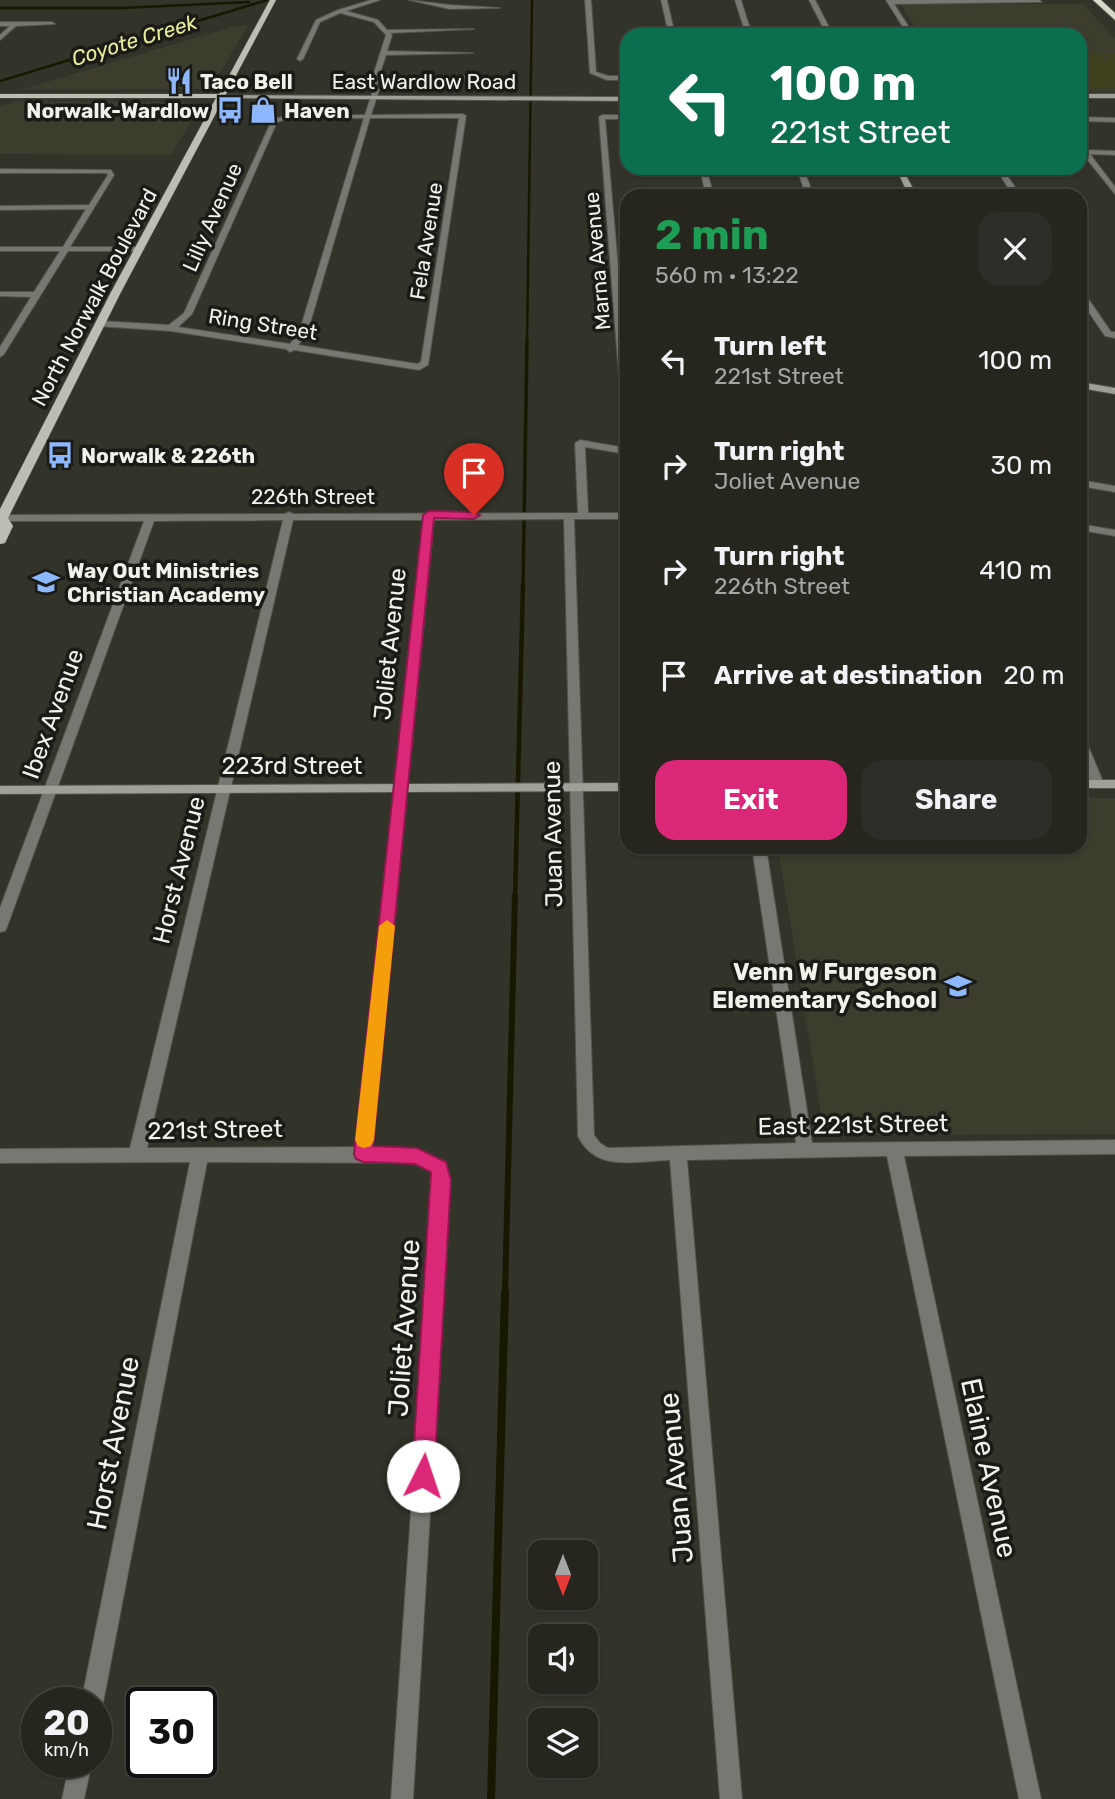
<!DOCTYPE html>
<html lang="en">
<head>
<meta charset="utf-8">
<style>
	:root { --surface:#26261f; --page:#2e2e28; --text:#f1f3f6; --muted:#a4a5a4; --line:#42433d; --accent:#db2777 }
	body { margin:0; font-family:Rubik,sans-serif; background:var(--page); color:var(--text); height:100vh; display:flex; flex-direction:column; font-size:26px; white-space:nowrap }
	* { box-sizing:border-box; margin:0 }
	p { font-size:23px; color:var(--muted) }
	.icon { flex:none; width:38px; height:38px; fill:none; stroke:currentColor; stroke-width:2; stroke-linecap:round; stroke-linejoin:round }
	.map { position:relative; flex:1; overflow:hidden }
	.panel { position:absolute; left:620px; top:189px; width:467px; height:665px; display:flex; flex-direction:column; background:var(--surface); border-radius:21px; box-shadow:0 2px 5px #0004,0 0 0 2px var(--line) }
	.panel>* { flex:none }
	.hud { position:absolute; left:620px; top:28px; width:467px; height:147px; border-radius:21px; box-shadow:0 2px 5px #0004,0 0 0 2px var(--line); background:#0b6e4f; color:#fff; overflow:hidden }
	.needle { width:46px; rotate:180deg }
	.controls { position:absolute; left:528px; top:1540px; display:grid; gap:14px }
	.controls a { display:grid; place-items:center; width:70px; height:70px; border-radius:14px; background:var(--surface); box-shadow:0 2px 5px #0004,0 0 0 2px var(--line); font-size:35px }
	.speed { position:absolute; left:21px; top:1687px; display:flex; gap:14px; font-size:35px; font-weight:700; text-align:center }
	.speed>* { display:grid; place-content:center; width:91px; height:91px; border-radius:50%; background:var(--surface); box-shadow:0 2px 5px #0004,0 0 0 2px var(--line); line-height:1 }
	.speed small { font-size:18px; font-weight:400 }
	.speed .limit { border:4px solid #111; border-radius:10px; background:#fff; color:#111 }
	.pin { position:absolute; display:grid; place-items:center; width:60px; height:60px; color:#fff; margin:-72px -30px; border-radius:50% 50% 50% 0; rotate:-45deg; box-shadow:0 0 7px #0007 }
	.pin .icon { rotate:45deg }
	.me { position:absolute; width:77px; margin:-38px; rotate:4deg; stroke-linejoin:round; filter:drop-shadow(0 0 5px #0008) }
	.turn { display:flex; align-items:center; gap:24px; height:147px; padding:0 35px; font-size:32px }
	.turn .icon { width:91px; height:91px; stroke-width:2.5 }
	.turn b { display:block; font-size:49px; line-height:60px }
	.round { display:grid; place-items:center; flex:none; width:74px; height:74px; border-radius:21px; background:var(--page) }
	.overview { display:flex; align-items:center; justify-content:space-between; height:119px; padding:0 35px }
	h1 { font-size:42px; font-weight:700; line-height:52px; color:#1e9e55 }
	.action { display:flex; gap:14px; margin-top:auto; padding:14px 35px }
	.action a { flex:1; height:80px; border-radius:21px; background:var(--accent); color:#fff; font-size:28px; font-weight:700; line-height:80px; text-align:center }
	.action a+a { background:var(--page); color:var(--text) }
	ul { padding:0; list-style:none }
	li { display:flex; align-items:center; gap:21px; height:105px; padding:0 35px }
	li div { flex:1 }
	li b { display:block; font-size:26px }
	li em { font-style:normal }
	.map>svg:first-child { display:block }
</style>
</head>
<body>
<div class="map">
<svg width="1115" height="1799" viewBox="0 0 1115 1799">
	<rect width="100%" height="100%" fill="#323329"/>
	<g fill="#3d3d2d">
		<polygon points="903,4 1083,4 1115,38 1115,92 1080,92 1080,35 920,35 901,5"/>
		<polygon points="235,26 248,26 210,89 20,90"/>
		<polygon points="15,101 193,102 200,104 172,155 0,154 0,106"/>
		<polygon points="1080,798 1115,798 1115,1134 839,1135 823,1125 778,847 1080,847"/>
	</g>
	<polygon fill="#3f401d" points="1080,52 1089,61 1091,60 1085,53 1099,53 1106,61 1109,60 1103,53 1115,53 1115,87 1080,89"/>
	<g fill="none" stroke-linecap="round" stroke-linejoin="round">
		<g stroke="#181800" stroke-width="2.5">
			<polyline points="0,8 122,8 249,2"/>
			<polyline points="0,81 267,0"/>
			<polyline points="527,342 532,0"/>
		</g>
		<polyline stroke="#181800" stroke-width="3.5" points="523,586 527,340"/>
		<polyline stroke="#181800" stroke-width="4.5" points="515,897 523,584"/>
		<polyline stroke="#181800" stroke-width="6" points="505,1294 515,896"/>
		<polyline stroke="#181800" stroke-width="8" points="491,1799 505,1292"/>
		<defs>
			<g id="street">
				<path d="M 371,0 L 380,0 L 346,11 L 378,20 L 387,30 L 474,29 L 390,33 L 392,35 L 387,51 L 473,53 L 386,55 L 379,76 L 467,76 L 470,78 L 467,80 L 378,80 L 376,87 L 379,90 L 371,115 L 463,114 L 466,116 L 428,365 L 419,370 L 294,350 L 290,352 L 286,349 L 171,331 L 97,326 L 96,324 L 100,321 L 169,325 L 184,313 L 272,120 L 288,115 L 365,115 L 373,90 L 370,87 L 372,80 L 354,78 L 373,76 L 386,35 L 374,22 L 340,13 L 320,22 L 303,59 L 300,61 L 297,59 L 316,20 L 338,10 ZM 364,118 L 299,333 L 290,344 L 178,327 L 192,314 L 277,122 L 288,119 ZM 370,118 L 459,118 L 421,362 L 417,364 L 298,345 L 307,334 Z"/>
				<polygon points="409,0 450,5 500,8 450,9"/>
				<polygon points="585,0 591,0 596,72 608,76 626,76 626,80 607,80 590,73"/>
				<polygon points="661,0 667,0 675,35 669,35"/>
				<polygon points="735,0 741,0 752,35 746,35"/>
				<polygon points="809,0 815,0 833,35 827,35"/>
				<polygon points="886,0 1039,0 1042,2 894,4 914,35 908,35"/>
				<polygon points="0,22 52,22 55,24 16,26 0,40 0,35 10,26 0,26"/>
				<polygon points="602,115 626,115 626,119 605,119 626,356 626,405 621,402 599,117"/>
				<polygon points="1080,117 1115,118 1115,122 1080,121"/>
				<polygon points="1080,144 1087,150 1115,151 1115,155 1090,154 1115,187 1115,194 1082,153"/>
				<polygon points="700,168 706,168 714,196 706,196"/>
				<polygon points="797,168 803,168 814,196 806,196"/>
				<polygon points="996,168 1002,168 1021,196 1013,196"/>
				<polygon points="0,169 111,170 114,175 70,247 140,247 144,249 140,251 68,251 4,354 0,357 0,347 31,297 0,296 0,292 34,292 60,251 0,251 0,247 63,247 86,209 0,210 0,206 89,205 108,175 107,173 0,173"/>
				<polygon points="1080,291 1083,291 1111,332 1115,332 1115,338 1105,336 1080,299"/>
				<path d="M 580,440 L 626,448 L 626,454 L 585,447 L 588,513 L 626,513 L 626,519 L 574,519 L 594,1135 L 600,1143 L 608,1148 L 796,1143 L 752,847 L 766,847 L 812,1143 L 1115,1140 L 1115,1154 L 904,1156 L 1041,1799 L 1019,1799 L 887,1156 L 687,1160 L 742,1799 L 720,1799 L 670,1160 C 635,1161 596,1173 578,1136 L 564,519 L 434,520 L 372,1147 C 405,1147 416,1147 446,1163 L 450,1180 L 413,1799 L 391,1799 L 434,1180 L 432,1172 L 414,1163 L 207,1162 L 103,1703 L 100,1711 L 96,1712 L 96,1703 L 81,1703 L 190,1162 L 0,1163 L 0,1149 L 130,1148 L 283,520 L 154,521 L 7,927 L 5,931 L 0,932 L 0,908 L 144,521 L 0,521 L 0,515 L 285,514 L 289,512 L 293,514 L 578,513 L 575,443 ZM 293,520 L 423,520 L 356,1147 L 147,1148 Z"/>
				<polygon points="1080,480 1115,486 1115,492 1080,486"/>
				<polygon points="1080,524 1115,530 1115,536 1080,530"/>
				<path d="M 1080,737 L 1086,741 L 1104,784 L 1103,787 L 1098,788 C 1083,782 1079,752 1080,737 Z"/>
				<polygon points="70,1762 92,1762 84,1799 62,1799"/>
			</g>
			<g id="secondary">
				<rect x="1080" y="94" width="35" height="4"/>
				<polygon points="220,95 626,97 626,101 222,98"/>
				<polygon points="896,168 902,168 917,196 909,196"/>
				<polygon points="1080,382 1115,388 1115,394 1080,388"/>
				<rect x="1080" y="780" width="35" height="8"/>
				<polygon points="626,783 626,791 0,794 0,786"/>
			</g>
			<polygon id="primary" points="270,0 276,0 120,294 8,518 13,526 5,543 0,544 0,509 110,294 216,98 0,98 0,94 219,94"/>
			<polygon id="highway" points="1093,0 1101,0 1115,13 1115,20"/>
		</defs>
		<use href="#street" stroke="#515248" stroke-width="2"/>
		<use href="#secondary" stroke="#515248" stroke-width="2"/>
		<use href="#primary" stroke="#515248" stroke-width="1"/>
		<use href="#highway" stroke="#515248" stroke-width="2"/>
		<use href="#street" fill="#787873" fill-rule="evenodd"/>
		<use href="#secondary" fill="#9fa097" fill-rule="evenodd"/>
		<use href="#primary" fill="#bdbeb3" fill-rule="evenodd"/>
		<use href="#highway" fill="#d9d9cc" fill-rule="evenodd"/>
	</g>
	<polygon fill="#db2777" stroke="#8e194d" stroke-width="2" points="429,511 474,512 480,515 474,519 434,518 373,1146 417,1148 446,1162 451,1180 434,1476 431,1484 423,1487 415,1484 412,1476 431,1172 415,1164 363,1162 356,1159 354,1154 423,515"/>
	<polygon fill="#f59e0b" points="387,920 395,926 374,1140 371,1146 364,1148 358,1146 355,1140 379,926"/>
	<defs>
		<symbol id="restaurant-bare" viewBox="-9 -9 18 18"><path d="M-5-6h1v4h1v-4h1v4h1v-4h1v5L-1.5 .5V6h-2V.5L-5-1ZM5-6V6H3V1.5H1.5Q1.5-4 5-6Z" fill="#8eb8fd" stroke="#1a1a16" stroke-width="2.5" paint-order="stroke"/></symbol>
		<symbol id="bus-bare" viewBox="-9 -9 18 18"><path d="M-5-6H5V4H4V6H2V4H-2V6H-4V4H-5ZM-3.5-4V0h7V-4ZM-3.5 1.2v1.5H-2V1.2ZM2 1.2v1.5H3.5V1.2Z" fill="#8eb8fd" stroke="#1a1a16" stroke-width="2.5" paint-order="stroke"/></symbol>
		<symbol id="shop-bare" viewBox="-9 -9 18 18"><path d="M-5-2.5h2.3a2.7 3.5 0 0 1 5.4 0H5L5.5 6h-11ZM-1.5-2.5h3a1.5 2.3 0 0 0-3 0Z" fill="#8eb8fd" stroke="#1a1a16" stroke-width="2.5" paint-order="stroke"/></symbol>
		<symbol id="school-bare" viewBox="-9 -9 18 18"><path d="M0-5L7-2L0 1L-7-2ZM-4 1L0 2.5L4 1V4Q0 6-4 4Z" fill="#8eb8fd" stroke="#1a1a16" stroke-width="2.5" paint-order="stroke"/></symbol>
	</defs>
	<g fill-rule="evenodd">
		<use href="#restaurant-bare" x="160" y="62" width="38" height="38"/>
		<use href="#bus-bare" x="211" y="91" width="38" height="38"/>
		<use href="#shop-bare" x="244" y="91" width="38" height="38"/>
		<use href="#bus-bare" x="41" y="436" width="38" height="38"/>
		<use href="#school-bare" x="27" y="563" width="38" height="38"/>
		<use href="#school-bare" x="939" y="967" width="38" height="38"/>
	</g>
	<g text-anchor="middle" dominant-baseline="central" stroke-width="7" stroke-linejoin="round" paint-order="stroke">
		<g font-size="21" font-style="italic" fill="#e8eb99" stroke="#1a1a16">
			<text transform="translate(134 40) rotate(-17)">Coyote Creek</text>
		</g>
		<g font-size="21" font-weight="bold" fill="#f2f2eb" stroke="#1a1a16" text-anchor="start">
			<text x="200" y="81">Taco Bell</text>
			<text x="209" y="110" text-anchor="end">Norwalk-Wardlow</text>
			<text x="284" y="110">Haven</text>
			<text x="81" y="455">Norwalk &amp; 226th</text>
			<text x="67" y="570">Way Out Ministries<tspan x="67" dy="24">Christian Academy</tspan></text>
		</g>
		<g font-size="21" fill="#f2f2eb" stroke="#1a1a16">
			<text x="424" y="81">East Wardlow Road</text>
			<text transform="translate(212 217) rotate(-66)">Lilly Avenue</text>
			<text transform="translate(426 241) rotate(-81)">Fela Avenue</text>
			<text transform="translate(597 261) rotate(-95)">Marna Avenue</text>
			<text transform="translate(94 297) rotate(-62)">North Norwalk Boulevard</text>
			<text transform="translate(263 324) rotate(9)">Ring Street</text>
			<text x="313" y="496">226th Street</text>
		</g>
		<g font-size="24" fill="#f2f2eb" stroke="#1a1a16">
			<text transform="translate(390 644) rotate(-84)">Joliet Avenue</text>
			<text transform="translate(53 714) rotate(-70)">Ibex Avenue</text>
			<text x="292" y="766">223rd Street</text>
			<text transform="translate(553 834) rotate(-91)">Juan Avenue</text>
			<text transform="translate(179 870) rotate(-76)">Horst Avenue</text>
			<text transform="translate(853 1125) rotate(-1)">East 221st Street</text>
			<text transform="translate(215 1130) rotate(-1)">221st Street</text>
		</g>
		<g font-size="24" font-weight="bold" fill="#f2f2eb" stroke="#1a1a16" text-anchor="end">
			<text x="937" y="972">Venn W Furgeson<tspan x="937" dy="28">Elementary School</tspan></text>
		</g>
		<g font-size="28" fill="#f2f2eb" stroke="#1a1a16">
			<text transform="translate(404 1328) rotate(-86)">Joliet Avenue</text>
			<text transform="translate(113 1443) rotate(-79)">Horst Avenue</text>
			<text transform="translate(989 1468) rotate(78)">Elaine Avenue</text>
			<text transform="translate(676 1478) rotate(-95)">Juan Avenue</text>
		</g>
	</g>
</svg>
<div class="controls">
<a><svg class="needle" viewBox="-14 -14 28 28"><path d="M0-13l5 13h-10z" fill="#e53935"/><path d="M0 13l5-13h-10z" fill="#a4a5a4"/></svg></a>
<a><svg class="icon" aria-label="sound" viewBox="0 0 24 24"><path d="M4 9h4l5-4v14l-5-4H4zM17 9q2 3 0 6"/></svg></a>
<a><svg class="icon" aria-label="layers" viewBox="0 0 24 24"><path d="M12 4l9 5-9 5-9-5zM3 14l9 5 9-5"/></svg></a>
</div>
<div class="speed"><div>20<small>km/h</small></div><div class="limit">30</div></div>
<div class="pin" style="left:474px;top:515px;background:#d93025"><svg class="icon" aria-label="arrive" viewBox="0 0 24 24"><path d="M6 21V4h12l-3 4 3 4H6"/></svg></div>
<svg class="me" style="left:423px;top:1476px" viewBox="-20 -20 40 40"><circle r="19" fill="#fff"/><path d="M0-13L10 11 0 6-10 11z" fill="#db2777"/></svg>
<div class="hud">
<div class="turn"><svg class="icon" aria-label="left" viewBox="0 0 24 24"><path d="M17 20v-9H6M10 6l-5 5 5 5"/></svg><div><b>100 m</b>221st Street</div></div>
</div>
<section class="panel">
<div class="overview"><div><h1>2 min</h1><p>560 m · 13:22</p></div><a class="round"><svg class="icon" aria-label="close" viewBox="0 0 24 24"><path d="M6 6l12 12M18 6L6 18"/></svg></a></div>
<ul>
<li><svg class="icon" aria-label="left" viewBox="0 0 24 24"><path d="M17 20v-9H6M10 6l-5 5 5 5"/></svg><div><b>Turn left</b><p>221st Street</p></div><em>100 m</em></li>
<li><svg class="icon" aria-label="right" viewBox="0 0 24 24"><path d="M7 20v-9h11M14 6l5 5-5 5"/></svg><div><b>Turn right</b><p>Joliet Avenue</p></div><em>30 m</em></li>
<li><svg class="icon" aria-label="right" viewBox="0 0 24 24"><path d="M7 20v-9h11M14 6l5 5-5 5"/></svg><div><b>Turn right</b><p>226th Street</p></div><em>410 m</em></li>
<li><svg class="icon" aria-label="arrive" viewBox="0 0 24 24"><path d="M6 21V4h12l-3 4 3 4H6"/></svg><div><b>Arrive at destination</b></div><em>20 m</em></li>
</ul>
<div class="action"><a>Exit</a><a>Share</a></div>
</section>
</div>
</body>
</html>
